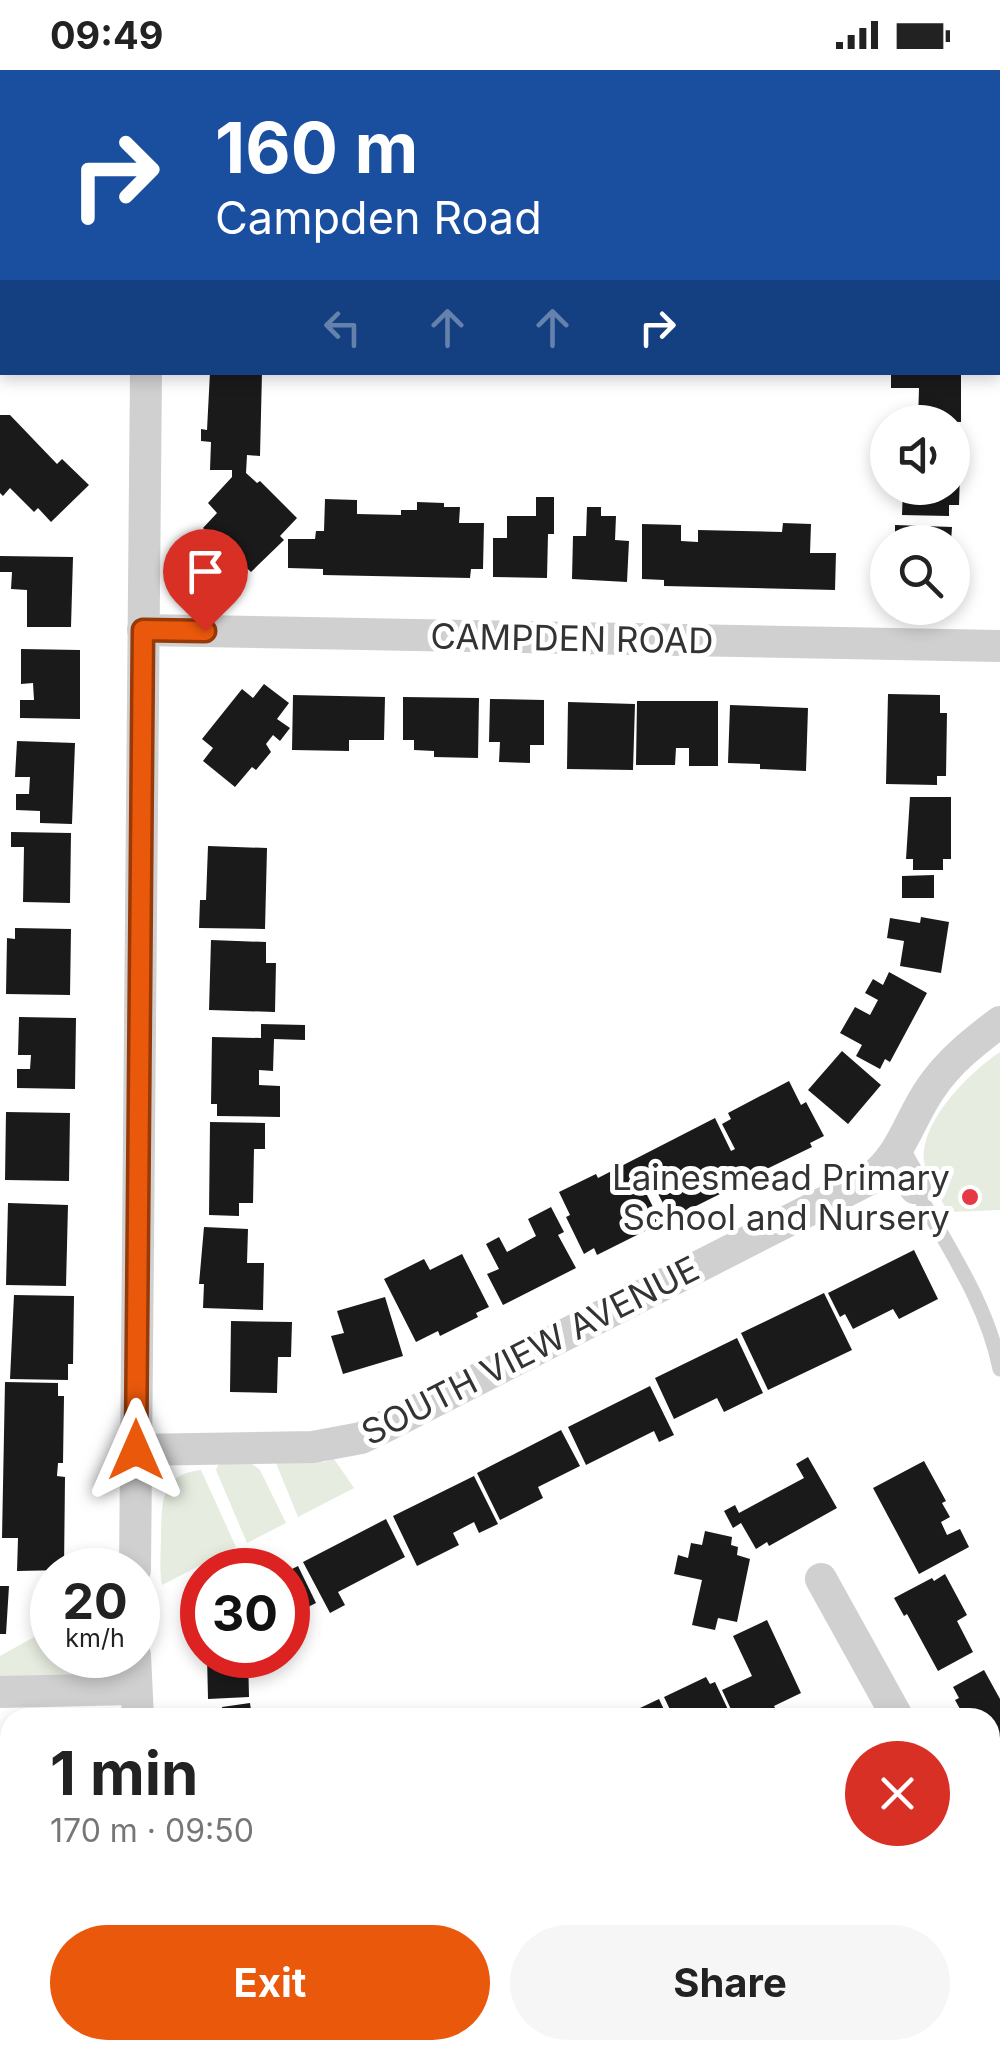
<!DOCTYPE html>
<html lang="en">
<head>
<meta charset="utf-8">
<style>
	:root { --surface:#fff; --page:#f6f6f6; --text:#222; --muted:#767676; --accent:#ea580c }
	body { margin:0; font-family:Inter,sans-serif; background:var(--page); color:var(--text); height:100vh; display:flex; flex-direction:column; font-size:38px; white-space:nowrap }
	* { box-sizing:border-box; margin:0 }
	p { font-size:32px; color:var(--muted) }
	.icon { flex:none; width:55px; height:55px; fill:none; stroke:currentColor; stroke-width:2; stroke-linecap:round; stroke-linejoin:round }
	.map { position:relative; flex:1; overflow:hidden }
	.sheet { position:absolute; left:0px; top:1638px; width:1000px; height:352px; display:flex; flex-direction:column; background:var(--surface); border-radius:30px 30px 0 0; box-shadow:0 5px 15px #0003 }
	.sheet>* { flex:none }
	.guide { position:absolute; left:0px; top:0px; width:1000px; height:305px; box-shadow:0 5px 15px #0003; background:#1a4fa0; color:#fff; overflow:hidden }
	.buttons { position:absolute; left:870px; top:335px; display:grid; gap:20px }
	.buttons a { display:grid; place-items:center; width:100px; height:100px; border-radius:50%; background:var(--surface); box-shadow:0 5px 15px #0003; font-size:50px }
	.speed { position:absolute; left:30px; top:1478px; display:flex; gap:20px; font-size:50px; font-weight:700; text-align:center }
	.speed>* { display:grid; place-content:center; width:130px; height:130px; border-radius:50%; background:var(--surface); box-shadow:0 5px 15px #0003; line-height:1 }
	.speed small { font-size:25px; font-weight:400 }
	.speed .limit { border:15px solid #d22; background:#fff; color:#111 }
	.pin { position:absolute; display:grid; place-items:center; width:85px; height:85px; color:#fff; margin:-102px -42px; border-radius:50% 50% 50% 0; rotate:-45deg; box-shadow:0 0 10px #0007 }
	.pin .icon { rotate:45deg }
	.me { position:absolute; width:110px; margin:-55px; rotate:0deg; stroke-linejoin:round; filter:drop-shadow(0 0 8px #0008) }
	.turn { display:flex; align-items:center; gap:35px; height:210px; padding:0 50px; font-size:45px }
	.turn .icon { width:130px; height:130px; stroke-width:2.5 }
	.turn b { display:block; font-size:70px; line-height:85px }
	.lanes { display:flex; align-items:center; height:95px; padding:0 50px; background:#0003; justify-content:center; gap:50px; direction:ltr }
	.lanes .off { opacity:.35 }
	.round { display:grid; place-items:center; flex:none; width:105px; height:105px; border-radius:52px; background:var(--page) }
	.summary { display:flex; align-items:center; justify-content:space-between; height:170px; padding:0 50px }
	h1 { font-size:60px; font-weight:700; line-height:75px }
	.cta { display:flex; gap:20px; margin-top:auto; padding:20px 50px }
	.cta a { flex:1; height:115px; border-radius:60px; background:var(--accent); color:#fff; font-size:40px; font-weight:700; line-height:115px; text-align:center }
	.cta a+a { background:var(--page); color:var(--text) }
	.status { display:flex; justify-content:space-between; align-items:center; height:70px; padding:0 50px; background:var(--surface); direction:ltr }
	.status svg { height:28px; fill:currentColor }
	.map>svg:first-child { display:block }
</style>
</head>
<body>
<div class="status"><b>09:49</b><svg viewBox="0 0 49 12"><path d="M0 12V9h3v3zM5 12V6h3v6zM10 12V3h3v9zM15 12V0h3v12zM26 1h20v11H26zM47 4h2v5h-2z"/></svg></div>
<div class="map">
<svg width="1000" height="1989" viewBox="0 0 1000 1989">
	<rect width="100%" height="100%" fill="#fff"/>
	<g fill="#e6ecdf">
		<path d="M 1000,982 L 1000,1140 L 948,1142 C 940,1127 926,1108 924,1091 C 920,1051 970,1002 1000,982 Z"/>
		<polygon points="334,1389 354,1418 298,1447 276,1393 324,1392"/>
		<polygon points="219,1393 252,1394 260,1400 286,1453 247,1473 216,1400"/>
		<path d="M 201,1400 L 236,1477 L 162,1515 C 159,1499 161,1482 161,1466 C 162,1433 160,1404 201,1400 Z"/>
		<polygon points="52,1557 52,1585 102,1585 100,1597 89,1605 0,1608 0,1586"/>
	</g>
	<g fill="#1a1a1a">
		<polygon points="210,302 262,302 260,386 247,385 246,403 257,413 260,411 297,448 280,466 284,470 251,502 203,458 217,443 208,433 232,407 232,400 210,400 211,372 201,371 201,359 207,360"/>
		<polygon points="891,302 961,302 961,352 918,351 919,318 891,318"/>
		<polygon points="0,345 10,345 57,394 62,389 89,415 51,452 38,438 34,442 10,418 3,426 0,423"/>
		<polygon points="952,371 961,371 959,435 949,435 949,446 902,445 903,418 952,418"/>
		<polygon points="536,427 554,427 554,464 548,464 547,508 493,507 493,468 507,468 507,446 536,446"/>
		<polygon points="325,429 357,430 357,444 401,445 401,440 417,440 417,432 444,433 444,437 460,437 459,453 484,453 483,499 471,499 470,508 323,505 323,499 288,498 288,469 315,469 316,461 324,461"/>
		<polygon points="587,437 601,437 601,446 616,446 615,470 629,471 627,512 572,509 573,466 586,466"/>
		<polygon points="783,453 811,454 810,483 836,483 835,520 664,516 664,510 642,509 642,454 681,455 681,471 698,472 698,460 782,462"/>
		<polygon points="895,455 952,457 951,472 895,472"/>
		<polygon points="0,486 73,487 71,557 27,557 27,520 11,519 12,502 0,502"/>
		<polygon points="21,579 80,580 80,649 20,648 20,630 34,630 33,613 21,614"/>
		<polygon points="264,614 289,633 277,649 290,658 280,671 273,665 266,674 271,682 256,700 252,697 235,717 203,691 213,678 202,669 242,619 253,628"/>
		<polygon points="888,624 940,625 940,643 947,643 946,706 937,706 937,715 886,714"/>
		<polygon points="293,625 385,627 384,670 349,670 349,681 292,680"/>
		<polygon points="403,627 479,628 478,688 434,687 434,681 414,680 414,670 403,670"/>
		<polygon points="490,629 544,630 544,675 530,675 530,693 499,692 500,672 489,672"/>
		<polygon points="637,631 718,631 718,696 689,696 689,678 676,678 675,695 636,695"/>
		<polygon points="568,632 635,634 633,700 567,699"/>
		<polygon points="730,635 808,638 806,701 760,699 760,694 728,693"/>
		<polygon points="17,671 75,673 72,754 40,753 40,741 16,740 16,724 29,724 30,707 15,707"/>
		<polygon points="910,727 951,727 951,789 943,789 943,800 913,800 913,789 906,789"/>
		<polygon points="11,762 71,763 70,833 23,832 24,777 11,777"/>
		<polygon points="208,776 267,778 265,859 199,858 200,830 206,830"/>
		<polygon points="934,805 934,828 902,828 902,806"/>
		<polygon points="921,847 949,852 941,903 900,896 904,871 887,868 890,848 920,853"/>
		<polygon points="15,858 71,859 70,925 6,924 7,868 15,869"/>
		<polygon points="211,870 266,872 266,893 276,893 275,942 209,940"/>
		<polygon points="889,902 927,923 890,992 885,989 880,999 856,986 862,975 840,963 855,937 870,945 878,930 865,923 873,909 883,915"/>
		<polygon points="19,947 76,948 75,1019 17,1018 17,999 30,999 31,985 18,985"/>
		<polygon points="261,954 305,955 305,970 274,969 273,1001 259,1000 259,1015 280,1016 280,1047 217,1046 217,1034 211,1034 212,967 261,968"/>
		<polygon points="842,981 881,1015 848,1054 808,1020"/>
		<polygon points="789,1011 801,1035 806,1032 824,1066 810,1073 812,1077 746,1109 743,1104 732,1109 736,1116 686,1141 688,1145 673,1152 656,1120 647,1125 661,1153 597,1185 594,1178 584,1184 566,1147 570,1145 559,1122 596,1104 598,1108 715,1048 731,1081 735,1079 722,1054 731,1049 728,1043"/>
		<polygon points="6,1042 70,1043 69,1111 5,1110"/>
		<polygon points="210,1052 265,1053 265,1079 254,1079 253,1133 239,1133 239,1146 209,1145"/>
		<polygon points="8,1133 68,1135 66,1216 6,1215"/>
		<polygon points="551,1137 564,1162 558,1165 576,1198 503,1235 487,1204 499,1199 486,1174 499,1167 507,1182 536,1166 528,1149"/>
		<polygon points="204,1157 248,1159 247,1193 264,1193 263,1240 203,1238 204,1214 199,1214"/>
		<polygon points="914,1180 938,1229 899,1249 893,1239 853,1259 845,1244 840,1247 828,1223"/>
		<polygon points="462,1184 489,1237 476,1243 478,1247 440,1266 438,1261 416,1272 384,1209 424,1189 430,1200"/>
		<polygon points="824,1223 852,1280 768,1320 741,1263"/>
		<polygon points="14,1225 74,1226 73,1294 68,1294 68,1310 10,1309"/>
		<polygon points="385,1227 403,1286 343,1304 331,1266 344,1263 337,1241"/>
		<polygon points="231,1251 292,1252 291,1287 278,1287 277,1323 230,1322"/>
		<polygon points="737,1268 763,1323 724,1342 717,1328 674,1349 655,1308"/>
		<polygon points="5,1312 58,1313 58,1326 64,1326 63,1393 58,1393 57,1406 65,1407 64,1500 17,1501 18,1468 2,1468"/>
		<polygon points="650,1316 674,1365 659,1372 654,1361 586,1395 568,1357"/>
		<polygon points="561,1360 580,1396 538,1417 543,1428 500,1450 477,1403"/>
		<polygon points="808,1387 837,1438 769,1476 767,1472 756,1479 741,1453 733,1458 724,1441 735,1435 739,1443 804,1408 796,1394"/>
		<polygon points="924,1391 946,1431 942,1433 950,1447 941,1452 947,1465 960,1459 969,1477 919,1504 873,1418"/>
		<polygon points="474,1406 498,1454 479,1463 474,1452 453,1463 459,1475 417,1496 393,1446"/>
		<polygon points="386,1449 405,1487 338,1522 345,1535 330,1543 303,1492"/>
		<polygon points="705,1461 732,1467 731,1475 738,1477 737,1485 750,1489 737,1552 718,1548 715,1560 692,1555 702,1510 674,1504 678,1485 688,1488 691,1473 702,1475"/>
		<polygon points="298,1496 316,1533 288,1547 288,1501"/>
		<polygon points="945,1504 967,1545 957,1551 973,1582 938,1601 907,1544 904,1546 894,1528 932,1508 934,1511"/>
		<polygon points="0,1516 9,1516 6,1564 0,1564"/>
		<polygon points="767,1550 801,1623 774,1636 776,1640 759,1648 735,1648 722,1620 752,1606 733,1566"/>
		<polygon points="207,1585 248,1585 249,1627 208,1629"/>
		<polygon points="984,1600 1000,1629 1000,1693 992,1698 990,1648 965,1648 955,1630 959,1628 953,1617"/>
		<polygon points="706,1607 710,1614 715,1612 732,1648 674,1648 664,1627"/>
		<polygon points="659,1629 668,1648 619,1648"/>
		<polygon points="250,1633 251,1640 267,1638 268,1648 211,1648 223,1644 222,1637"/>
		<polygon points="10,1668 10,1699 0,1672"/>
		<polygon points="990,1950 1000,1966 1000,1989 955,1989 950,1980 990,1980"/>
		<polygon points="78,1980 165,1980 169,1989 77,1989 73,1982"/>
		<polygon points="353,1980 390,1980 394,1989 335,1989"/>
		<polygon points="395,1980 450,1980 430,1989 399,1989"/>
	</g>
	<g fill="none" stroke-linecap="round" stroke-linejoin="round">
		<path stroke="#d0d0d0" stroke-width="15" d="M 915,1118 C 947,1176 987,1233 1000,1299"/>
		<g stroke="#d0d0d0" stroke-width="32">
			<polyline points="148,2 149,0"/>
			<polyline points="998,137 1000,137"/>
			<polyline points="0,285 2,285"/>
			<polyline points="143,560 1000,576"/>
			<polyline points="896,1084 915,1118"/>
			<path d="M 136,1380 L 313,1377 L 361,1368 L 390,1354 L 870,1109 C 902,1086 909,1049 931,1018 C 949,991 975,971 1000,952"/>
			<polyline points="135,1500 146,302"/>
			<polyline points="821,1509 898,1648"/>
			<polyline points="135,1585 138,1648"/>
			<polyline points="0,1622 136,1619"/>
			<polyline points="990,1816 1000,1834"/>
			<polyline points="243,1980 247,1989"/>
		</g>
	</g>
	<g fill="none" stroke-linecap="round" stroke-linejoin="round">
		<defs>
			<polyline id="route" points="136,1380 143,560 205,561"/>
		</defs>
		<use href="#route" stroke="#983908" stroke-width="25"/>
		<use href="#route" stroke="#ea580c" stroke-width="18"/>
	</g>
	<circle fill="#e63946" stroke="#fff" stroke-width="4" cx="970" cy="1127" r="10"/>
	<g text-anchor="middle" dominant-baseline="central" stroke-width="10" stroke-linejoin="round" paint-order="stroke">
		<g font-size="35" fill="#333" stroke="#fff">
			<text transform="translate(572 568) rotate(1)">CAMPDEN ROAD</text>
			<text transform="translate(530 1280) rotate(-27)">SOUTH VIEW AVENUE</text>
		</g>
		<g font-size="35" fill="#333" stroke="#fff" text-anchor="end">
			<text x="950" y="1107">Lainesmead Primary<tspan x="950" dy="40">School and Nursery</tspan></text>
		</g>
	</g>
</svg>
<div class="buttons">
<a><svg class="icon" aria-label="sound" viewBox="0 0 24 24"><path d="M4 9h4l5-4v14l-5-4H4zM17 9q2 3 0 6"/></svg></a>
<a><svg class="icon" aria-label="search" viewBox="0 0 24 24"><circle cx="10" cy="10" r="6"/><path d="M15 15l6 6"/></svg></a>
</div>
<div class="speed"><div>20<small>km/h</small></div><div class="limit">30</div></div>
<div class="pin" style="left:205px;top:561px;background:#d93025"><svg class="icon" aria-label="arrive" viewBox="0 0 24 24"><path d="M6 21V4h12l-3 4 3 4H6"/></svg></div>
<svg class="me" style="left:136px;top:1380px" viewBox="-20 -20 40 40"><path d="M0-17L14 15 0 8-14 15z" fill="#ea580c" stroke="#fff" stroke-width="4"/></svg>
<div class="guide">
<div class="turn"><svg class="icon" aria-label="right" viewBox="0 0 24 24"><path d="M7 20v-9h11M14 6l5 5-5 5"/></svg><div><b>160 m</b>Campden Road</div></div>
<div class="lanes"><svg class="icon off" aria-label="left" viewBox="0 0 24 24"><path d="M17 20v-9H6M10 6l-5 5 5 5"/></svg><svg class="icon off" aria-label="ahead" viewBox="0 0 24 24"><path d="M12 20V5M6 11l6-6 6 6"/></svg><svg class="icon off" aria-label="ahead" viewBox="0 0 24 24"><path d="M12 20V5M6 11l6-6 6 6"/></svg><svg class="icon" aria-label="right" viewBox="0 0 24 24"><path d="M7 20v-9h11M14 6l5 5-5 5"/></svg></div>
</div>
<section class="sheet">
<div class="summary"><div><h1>1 min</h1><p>170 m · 09:50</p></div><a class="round" style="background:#d93025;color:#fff"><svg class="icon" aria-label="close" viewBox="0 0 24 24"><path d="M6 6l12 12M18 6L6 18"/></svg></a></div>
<div class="cta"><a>Exit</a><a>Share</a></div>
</section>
</div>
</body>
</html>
